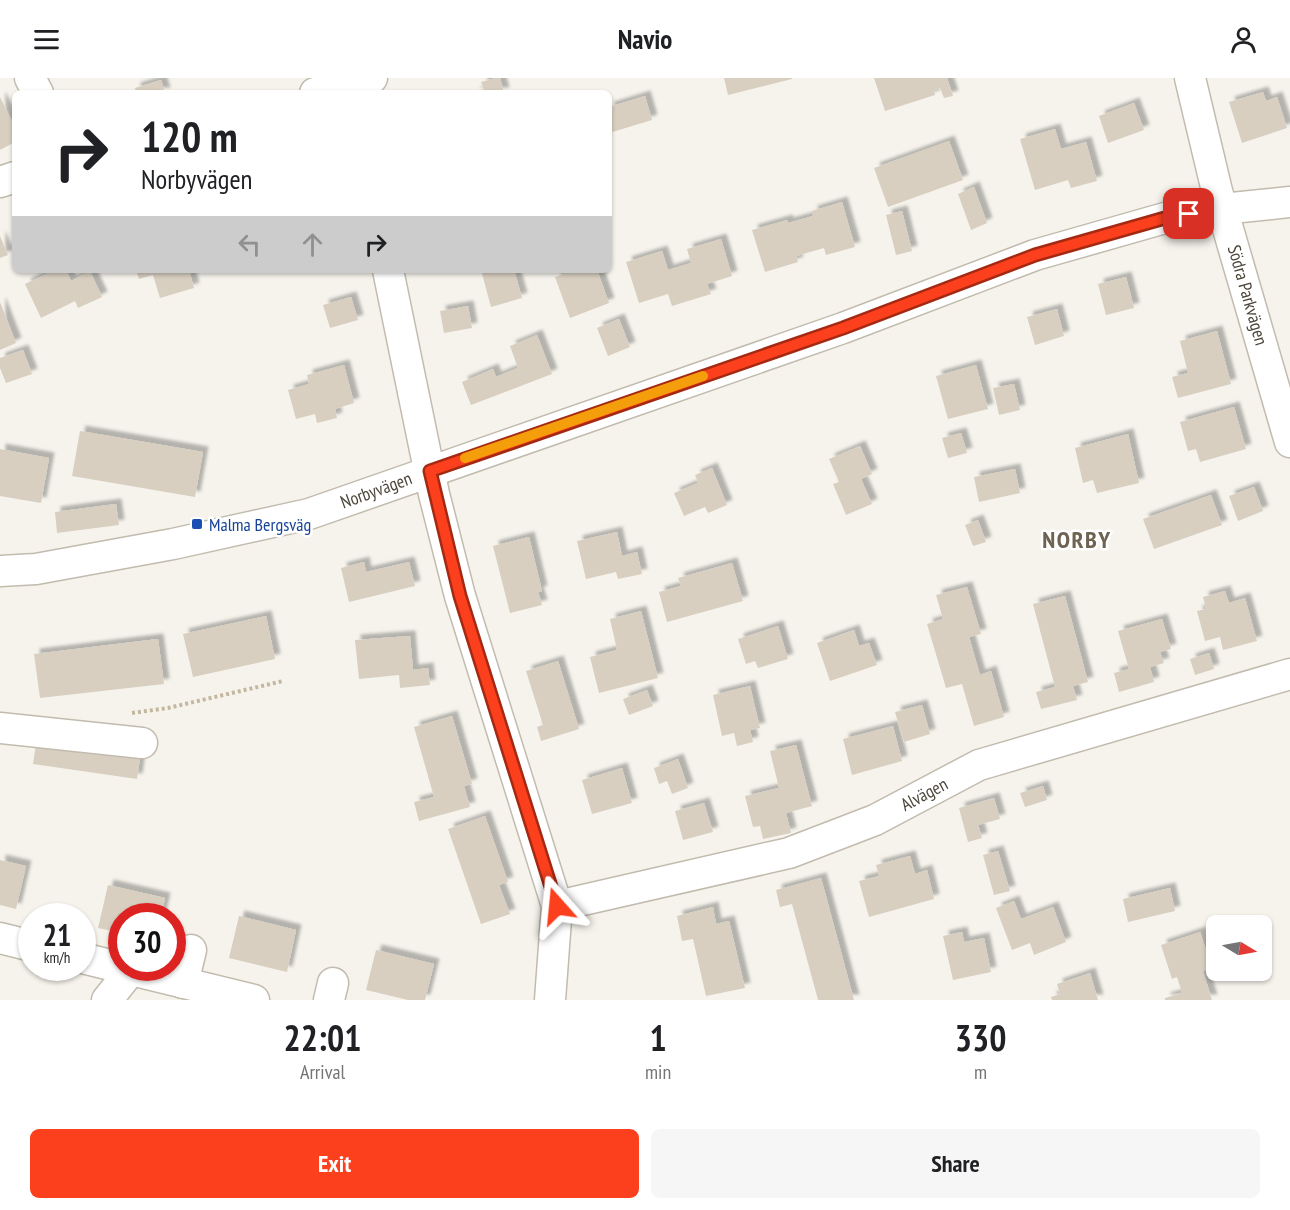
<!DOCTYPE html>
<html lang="en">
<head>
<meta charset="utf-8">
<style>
	:root { --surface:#fff; --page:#f6f6f6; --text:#202124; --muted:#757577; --accent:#fc3f1d }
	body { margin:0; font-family:"PT Sans Narrow",sans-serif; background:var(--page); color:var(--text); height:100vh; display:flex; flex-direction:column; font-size:22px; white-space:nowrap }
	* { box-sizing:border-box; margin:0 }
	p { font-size:20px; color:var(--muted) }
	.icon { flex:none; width:33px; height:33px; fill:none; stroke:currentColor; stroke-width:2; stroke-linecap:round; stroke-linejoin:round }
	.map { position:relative; height:922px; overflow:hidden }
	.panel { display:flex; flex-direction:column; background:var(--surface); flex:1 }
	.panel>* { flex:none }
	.banner { position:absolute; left:12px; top:12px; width:600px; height:183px; border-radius:9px; box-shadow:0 2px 4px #0004; background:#fff; color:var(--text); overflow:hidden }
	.needle { width:39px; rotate:100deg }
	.tools { position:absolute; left:1206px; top:837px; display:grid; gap:12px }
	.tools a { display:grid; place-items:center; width:66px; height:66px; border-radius:9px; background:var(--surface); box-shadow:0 2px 4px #0004; font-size:30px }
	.speed { position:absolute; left:18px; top:825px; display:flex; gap:12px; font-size:30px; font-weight:700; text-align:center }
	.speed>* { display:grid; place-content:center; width:78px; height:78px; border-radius:50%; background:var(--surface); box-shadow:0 2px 4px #0004; line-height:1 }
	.speed small { font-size:15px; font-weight:400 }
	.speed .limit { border:9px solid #d22; background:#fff; color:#111 }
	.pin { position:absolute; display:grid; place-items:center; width:51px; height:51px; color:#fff; margin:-26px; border-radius:12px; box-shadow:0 3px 9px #0006 }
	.me { position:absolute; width:66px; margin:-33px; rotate:342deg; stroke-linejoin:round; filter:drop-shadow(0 0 4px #0008) }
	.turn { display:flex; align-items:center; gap:21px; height:126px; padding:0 30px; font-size:27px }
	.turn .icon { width:78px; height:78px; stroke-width:2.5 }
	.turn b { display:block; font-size:42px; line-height:51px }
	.lanes { display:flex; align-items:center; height:57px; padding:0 30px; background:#0003; justify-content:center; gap:30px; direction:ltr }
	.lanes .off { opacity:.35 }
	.eta { display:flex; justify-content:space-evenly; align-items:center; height:102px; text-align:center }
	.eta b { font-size:36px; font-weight:700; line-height:42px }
	.action { display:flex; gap:12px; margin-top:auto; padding:12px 30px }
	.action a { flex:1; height:69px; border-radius:9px; background:var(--accent); color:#fff; font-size:24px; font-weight:700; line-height:69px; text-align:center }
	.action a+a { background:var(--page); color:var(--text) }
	header { display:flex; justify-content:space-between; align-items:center; height:78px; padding:0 30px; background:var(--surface); font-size:27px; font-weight:700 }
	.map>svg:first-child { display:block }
</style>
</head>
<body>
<header><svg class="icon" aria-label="menu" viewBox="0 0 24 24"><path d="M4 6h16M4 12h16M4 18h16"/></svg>Navio<svg class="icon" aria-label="person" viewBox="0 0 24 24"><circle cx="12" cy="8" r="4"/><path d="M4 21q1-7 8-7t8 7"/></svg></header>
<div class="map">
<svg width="1290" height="922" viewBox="0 0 1290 922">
	<defs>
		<filter id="shadow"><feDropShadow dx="5.5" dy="-5.5" stdDeviation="1.5" flood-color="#0004"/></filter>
	</defs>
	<rect width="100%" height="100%" fill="#f6f3ec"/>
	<g fill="#d8cfc1" filter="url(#shadow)">
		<polygon points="496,0 500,0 504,15 473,15 484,11 481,4"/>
		<polygon points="724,0 792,0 792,1 728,17"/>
		<polygon points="874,0 947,0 953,18 944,20 940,10 934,12 935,17 885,33"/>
		<polygon points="161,2 165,15 136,15 135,10"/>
		<polygon points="1263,14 1266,23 1277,19 1287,50 1242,65 1229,24"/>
		<polygon points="645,18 652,42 609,55 609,29"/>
		<polygon points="0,19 15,49 15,64 0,72"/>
		<polygon points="1134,25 1144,52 1108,65 1099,38"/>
		<polygon points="1055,51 1061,71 1086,64 1097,103 1071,110 1068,102 1035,112 1020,61"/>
		<polygon points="949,63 963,102 888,129 874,90"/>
		<polygon points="974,109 987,145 971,152 958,116"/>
		<polygon points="842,124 855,169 826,177 824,170 796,178 798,184 765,194 752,152 787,142 788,145 813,138 812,133"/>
		<polygon points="902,133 912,173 896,177 886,137"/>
		<polygon points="0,158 8,177 0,180"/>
		<polygon points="721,161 732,198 707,206 711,216 672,228 668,216 639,225 626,184 662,173 668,192 691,185 687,171"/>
		<polygon points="55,192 66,192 71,203 90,193 102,219 78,230 75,223 41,240 25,206"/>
		<polygon points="136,192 189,192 194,210 160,220 153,197 139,201"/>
		<polygon points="481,192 514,192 522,220 491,229"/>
		<polygon points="575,192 597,192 609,225 570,240 555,199"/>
		<polygon points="1126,199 1134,230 1106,237 1098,206"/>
		<polygon points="351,219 358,242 330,250 323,227"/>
		<polygon points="0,224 16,265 0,272"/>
		<polygon points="468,228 472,250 444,255 440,233"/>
		<polygon points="1057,231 1064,258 1035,267 1027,239"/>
		<polygon points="619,241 630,269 608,278 597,250"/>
		<polygon points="1217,253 1231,306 1178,320 1172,299 1188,295 1180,263"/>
		<polygon points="537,257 552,296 471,327 462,304 493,291 496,299 518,290 510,268"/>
		<polygon points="23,272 32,296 6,305 0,290 0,280"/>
		<polygon points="344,287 354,325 335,331 337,340 317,345 315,336 296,341 288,312 309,306 307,297"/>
		<polygon points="976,287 988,331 948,341 936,298"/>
		<polygon points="1014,306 1020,332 999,337 993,310"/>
		<polygon points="1234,329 1246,371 1200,384 1196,371 1188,373 1180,344"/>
		<polygon points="80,353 203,374 195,419 72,398"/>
		<polygon points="961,355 967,375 948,380 942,360"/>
		<polygon points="1128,356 1139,405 1097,415 1093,402 1083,405 1075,370"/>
		<polygon points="860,368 872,396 861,401 872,426 846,437 833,406 839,404 829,381"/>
		<polygon points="0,371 49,380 41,425 0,418"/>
		<polygon points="712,390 727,427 708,435 705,429 684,438 674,415 698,405 695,397"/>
		<polygon points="1015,391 1020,415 979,424 974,399"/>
		<polygon points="1254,409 1263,433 1238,443 1229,418"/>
		<polygon points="1211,417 1222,447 1154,471 1143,441"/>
		<polygon points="116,426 119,447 57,455 55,434"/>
		<polygon points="978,442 986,464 973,468 965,447"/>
		<polygon points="617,454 622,478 637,474 642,496 618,501 616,494 586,501 577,463"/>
		<polygon points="529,459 542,513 538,514 542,527 510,535 493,468"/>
		<polygon points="364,484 366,494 409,484 415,508 349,524 341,490"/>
		<polygon points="732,485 743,523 667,544 659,514 681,508 678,500"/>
		<polygon points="967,509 981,556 969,559 980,597 991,593 1004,639 974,648 962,606 946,610 927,546 943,541 936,517"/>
		<polygon points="1225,513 1229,525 1245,520 1257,563 1223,572 1220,559 1205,563 1197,533 1206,531 1203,519"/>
		<polygon points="1065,518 1088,604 1073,608 1077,622 1041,631 1036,614 1055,609 1033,526"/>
		<polygon points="641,533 658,600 599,615 590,579 617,572 610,541"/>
		<polygon points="266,538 275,581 193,599 183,556"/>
		<polygon points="1162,541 1171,571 1160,574 1164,585 1150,589 1154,604 1119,614 1114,595 1129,591 1118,553"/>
		<polygon points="778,548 788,581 758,590 755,583 746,586 738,561"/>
		<polygon points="854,552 859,568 869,565 877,587 830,603 817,565"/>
		<polygon points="410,558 413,592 428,590 430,607 400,610 399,597 359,601 355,562"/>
		<polygon points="158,561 164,606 40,620 34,576"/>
		<polygon points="1209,575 1214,591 1195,597 1190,581"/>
		<polygon points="558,583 579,651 541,663 537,649 543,647 526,593"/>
		<polygon points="750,608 760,650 750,652 753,664 737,668 734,655 722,658 713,617"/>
		<polygon points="647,612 653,628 629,637 623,621"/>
		<polygon points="922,627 930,656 904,664 895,634"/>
		<polygon points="452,638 472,706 464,708 470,729 419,743 414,724 434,719 414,649"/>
		<polygon points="893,648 902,683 852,697 843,661"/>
		<polygon points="36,666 140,680 137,701 33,686"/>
		<polygon points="796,667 812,728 786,735 791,755 763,761 760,748 753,749 745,718 779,710 770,673"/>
		<polygon points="678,681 688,710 672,716 667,703 659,706 654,690"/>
		<polygon points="622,690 632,725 592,736 582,702"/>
		<polygon points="1043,708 1047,722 1025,729 1020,715"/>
		<polygon points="994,720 1000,741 978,747 982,760 968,764 959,730"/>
		<polygon points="704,725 713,754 683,762 675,733"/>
		<polygon points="485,738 508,804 499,807 510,836 481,846 448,751"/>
		<polygon points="998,773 1010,813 994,817 983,777"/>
		<polygon points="910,778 915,796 927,792 934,821 869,839 859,803 879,798 876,787"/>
		<polygon points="0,782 26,788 16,831 0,827"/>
		<polygon points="821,800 854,922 818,922 792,826 780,829 776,812"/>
		<polygon points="108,807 165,820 161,838 122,838 122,855 98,850"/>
		<polygon points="1170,810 1175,833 1128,844 1123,821"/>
		<polygon points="1014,823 1021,841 1053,829 1066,864 1034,877 1030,865 1012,872 996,830"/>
		<polygon points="713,829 716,846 729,843 745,910 706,918 693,861 682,863 677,838"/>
		<polygon points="239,838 296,852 287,894 229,880"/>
		<polygon points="962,854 964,864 984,860 991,894 953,902 943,858"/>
		<polygon points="1200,854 1212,890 1203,893 1212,922 1165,922 1165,920 1182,915 1177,899 1172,901 1161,867"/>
		<polygon points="376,872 434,886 425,922 408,922 366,912"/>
		<polygon points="1090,895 1098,922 1052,922 1051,919 1060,916 1057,906"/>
	</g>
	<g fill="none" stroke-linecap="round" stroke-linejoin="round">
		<defs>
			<g id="minor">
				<polyline points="30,0 38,15"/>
				<polyline points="1190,0 1217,113 1290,364"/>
				<polyline points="315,15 372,0"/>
				<polyline points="0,104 15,99"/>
				<polyline points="388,192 434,416 460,518 557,828 550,922"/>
				<polyline points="0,493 36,491 173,466 309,436 843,250 1035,177 1172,138 1222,131 1290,124"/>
				<polyline points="0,650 142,665"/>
				<polyline points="557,828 789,775 875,742 979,687 1290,596"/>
				<polyline points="0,860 32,868"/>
				<polyline points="82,880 254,922"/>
				<polyline points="183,905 191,872"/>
				<polyline points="107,922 131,892"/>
				<polyline points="329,922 333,905"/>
			</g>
		</defs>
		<use href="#minor" stroke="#c2bbae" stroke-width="33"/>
		<polyline stroke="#c4b79f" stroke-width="4" stroke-dasharray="3 3" stroke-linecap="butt" points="132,635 168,630 283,603"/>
		<use href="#minor" stroke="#fff" stroke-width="30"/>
	</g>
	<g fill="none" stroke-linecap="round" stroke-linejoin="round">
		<defs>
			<polyline id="route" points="557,828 460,518 430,393 843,250 1035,177 1172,138 1189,136"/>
		</defs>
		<use href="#route" stroke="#a42913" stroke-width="15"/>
		<use href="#route" stroke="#fc3f1d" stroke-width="10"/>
		<polyline stroke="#f59e0b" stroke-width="10" points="465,380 703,298"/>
	</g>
	<rect fill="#1a4fb4" stroke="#fff" stroke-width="2" x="191" y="440" width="12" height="12" rx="3"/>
	<g text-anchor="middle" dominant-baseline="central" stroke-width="5" stroke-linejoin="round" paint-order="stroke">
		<g font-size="18" fill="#4b4439" stroke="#fff">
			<text transform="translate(1248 217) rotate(74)">Södra Parkvägen</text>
			<text transform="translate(376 412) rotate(-20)">Norbyvägen</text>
			<text transform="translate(924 716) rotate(-28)">Alvägen</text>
		</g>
		<g font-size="18" fill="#164399" stroke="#fff" text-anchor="start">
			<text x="209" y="446">Malma Bergsväg</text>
		</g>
		<g font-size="24" font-weight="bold" letter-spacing="1.5" fill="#6e6250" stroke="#fff">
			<text x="1077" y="461">NORBY</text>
		</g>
	</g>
</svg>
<div class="tools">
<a><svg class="needle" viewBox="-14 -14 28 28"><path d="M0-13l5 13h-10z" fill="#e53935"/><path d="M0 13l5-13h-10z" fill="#757577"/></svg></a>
</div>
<div class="speed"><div>21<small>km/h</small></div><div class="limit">30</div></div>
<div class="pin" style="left:1189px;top:136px;background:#d93025"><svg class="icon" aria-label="arrive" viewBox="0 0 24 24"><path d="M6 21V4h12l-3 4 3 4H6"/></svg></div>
<svg class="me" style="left:557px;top:828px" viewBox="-20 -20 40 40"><path d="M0-17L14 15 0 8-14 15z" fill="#fc3f1d" stroke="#fff" stroke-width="4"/></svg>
<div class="banner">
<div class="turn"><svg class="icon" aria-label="right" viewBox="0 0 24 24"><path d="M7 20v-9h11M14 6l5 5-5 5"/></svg><div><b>120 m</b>Norbyvägen</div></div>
<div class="lanes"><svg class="icon off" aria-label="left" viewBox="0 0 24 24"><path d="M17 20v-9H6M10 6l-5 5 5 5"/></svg><svg class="icon off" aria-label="ahead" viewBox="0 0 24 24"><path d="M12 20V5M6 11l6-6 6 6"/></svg><svg class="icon" aria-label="right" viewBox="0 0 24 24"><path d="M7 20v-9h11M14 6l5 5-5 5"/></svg></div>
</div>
</div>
<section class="panel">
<div class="eta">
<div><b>22:01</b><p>Arrival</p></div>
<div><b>1</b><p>min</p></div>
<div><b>330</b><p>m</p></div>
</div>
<div class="action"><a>Exit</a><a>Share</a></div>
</section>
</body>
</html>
